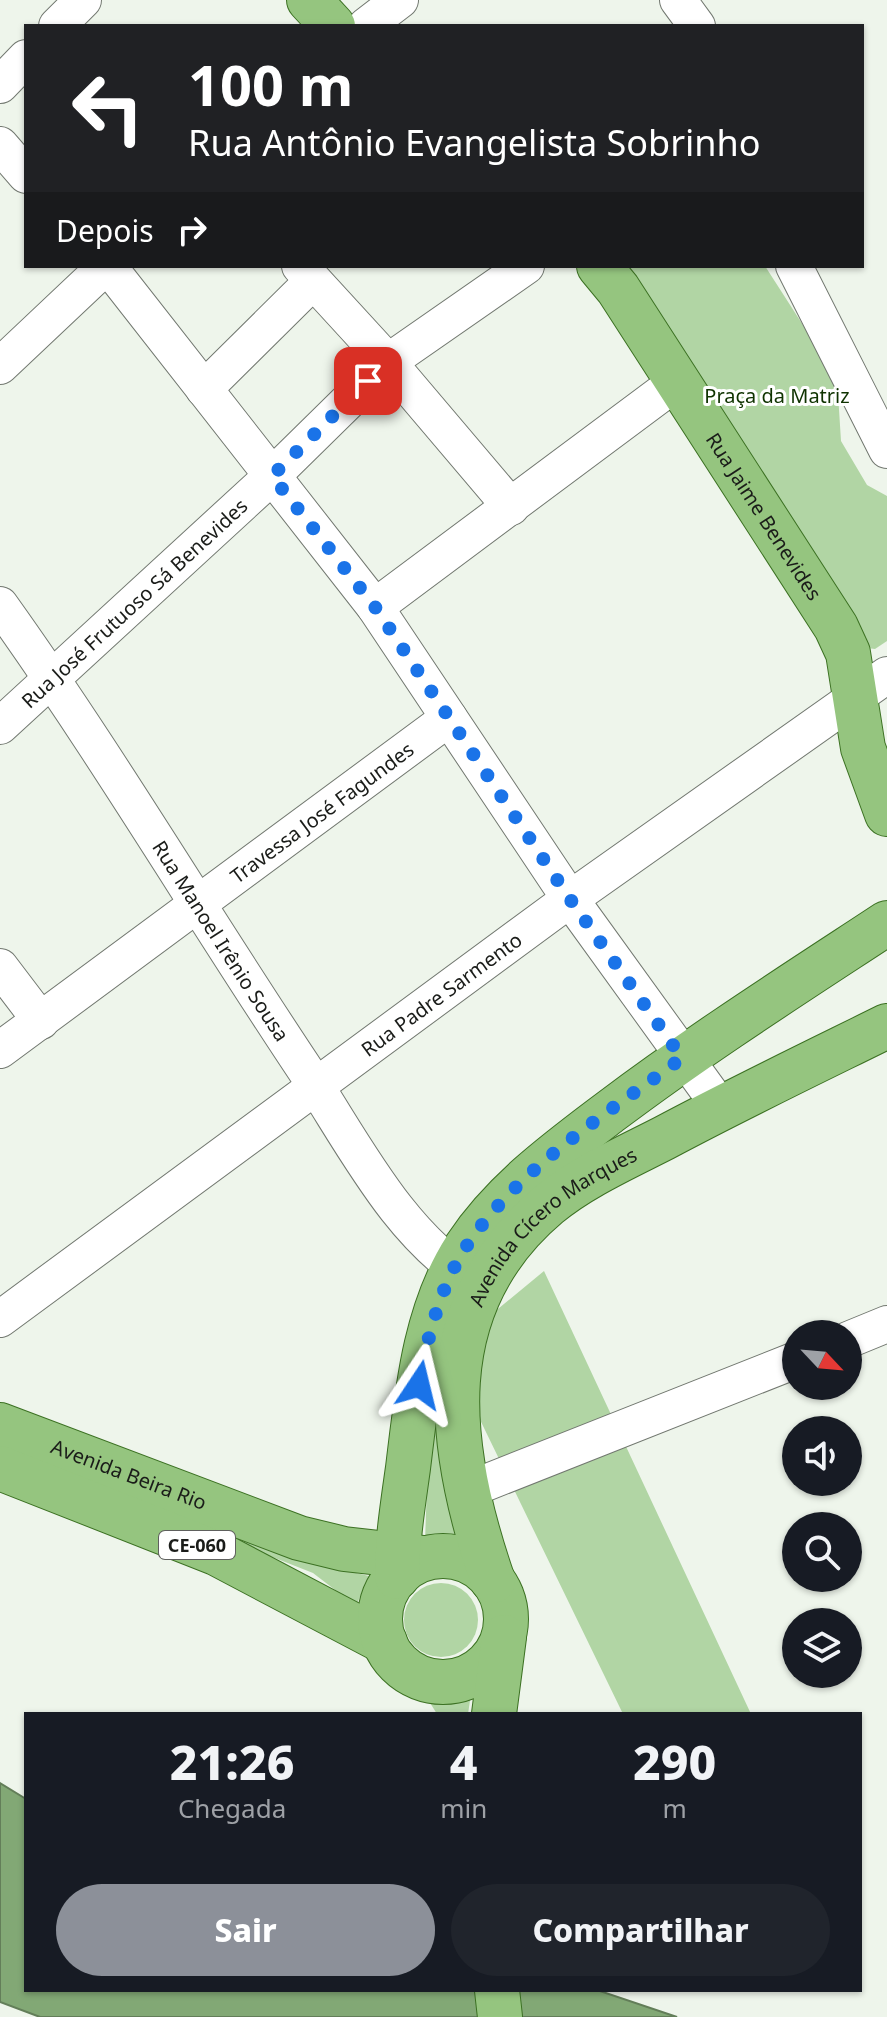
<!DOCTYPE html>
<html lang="pt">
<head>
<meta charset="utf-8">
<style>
	:root { --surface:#171b24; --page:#20242c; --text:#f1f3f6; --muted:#9ea1a6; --accent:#8c9099 }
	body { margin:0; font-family:"Noto Sans",sans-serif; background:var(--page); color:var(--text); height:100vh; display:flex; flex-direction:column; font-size:30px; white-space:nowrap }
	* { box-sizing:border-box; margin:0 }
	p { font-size:26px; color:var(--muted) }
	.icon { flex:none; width:44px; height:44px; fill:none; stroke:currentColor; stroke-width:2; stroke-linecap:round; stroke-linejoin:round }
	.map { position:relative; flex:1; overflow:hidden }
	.sheet { position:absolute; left:24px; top:1712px; width:838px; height:280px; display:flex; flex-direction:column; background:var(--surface); border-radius:0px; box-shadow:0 2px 6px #0004 }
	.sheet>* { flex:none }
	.banner { position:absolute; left:24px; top:24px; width:840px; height:244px; border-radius:0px; box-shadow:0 2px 6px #0004; background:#202124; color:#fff; overflow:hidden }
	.needle { width:52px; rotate:116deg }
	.controls { position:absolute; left:782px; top:1320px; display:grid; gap:16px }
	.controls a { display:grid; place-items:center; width:80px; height:80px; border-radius:50%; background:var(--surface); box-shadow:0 2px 6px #0004; font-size:40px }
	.pin { position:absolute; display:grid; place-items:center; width:68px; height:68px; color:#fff; margin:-34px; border-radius:16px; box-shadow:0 4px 12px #0006 }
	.me { position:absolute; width:88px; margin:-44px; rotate:10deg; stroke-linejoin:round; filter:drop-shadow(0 0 6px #0008) }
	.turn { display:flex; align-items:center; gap:28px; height:168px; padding:0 32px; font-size:36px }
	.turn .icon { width:104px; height:104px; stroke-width:2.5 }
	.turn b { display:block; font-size:56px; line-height:68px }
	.then { display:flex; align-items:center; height:76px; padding:0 32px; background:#0003; gap:16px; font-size:30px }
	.eta { display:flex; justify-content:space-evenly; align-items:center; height:136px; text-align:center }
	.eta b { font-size:48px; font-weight:800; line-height:56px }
	.primary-button { display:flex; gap:16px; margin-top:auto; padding:16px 32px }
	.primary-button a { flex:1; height:92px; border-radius:48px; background:var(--accent); color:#fff; font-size:32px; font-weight:800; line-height:92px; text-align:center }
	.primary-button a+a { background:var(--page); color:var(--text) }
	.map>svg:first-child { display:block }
</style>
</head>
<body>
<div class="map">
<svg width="887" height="2017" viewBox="0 0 887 2017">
	<rect width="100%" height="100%" fill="#eef5eb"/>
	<g fill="#b1d5a4">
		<polygon points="624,266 765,266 837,378 841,441 867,485 887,496 887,641 875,649 859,647"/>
		<polygon points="544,1271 751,1714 623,1714 450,1358 441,1463 456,1540 425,1541 431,1374 453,1346"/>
		<polygon points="0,1450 330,1567 369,1576 356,1606 313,1573"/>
		<circle cx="441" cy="1620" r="37"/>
		<polygon points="471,1694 468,1714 437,1714 427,1698"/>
	</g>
	<polygon fill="#82a875" stroke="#637e59" stroke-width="2" points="0,1783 26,1799 26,1990 597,1990 677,2017 40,2017 0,2002"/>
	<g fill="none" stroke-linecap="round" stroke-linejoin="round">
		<defs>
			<g id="minor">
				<polyline points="678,0 697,26"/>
				<polyline points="57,26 83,0"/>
				<polyline points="366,26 400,0"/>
				<polyline points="0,85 26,58"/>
				<polyline points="0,145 26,175"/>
				<polyline points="108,266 375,607 570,899 721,1108"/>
				<polyline points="300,266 388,362 511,507"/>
				<polyline points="794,266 887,450"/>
				<polyline points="0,366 106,266"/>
				<polyline points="204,389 313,281"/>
				<path id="s1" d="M 0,605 C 108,756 203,917 306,1071 C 354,1144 399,1236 476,1282"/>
				<polyline points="375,607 678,381"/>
				<path id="s2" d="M 0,726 L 272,476 L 388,362 L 526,266"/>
				<polyline points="0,967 41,1021"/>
				<path id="s3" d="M 0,1050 L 449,718"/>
				<path id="s4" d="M 0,1319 L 570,899 L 887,675"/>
				<polyline points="848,1340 887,1324"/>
				<polyline points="465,1491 796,1360"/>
			</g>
			<g id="major">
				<polyline points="309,0 333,26"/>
				<path id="s5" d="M 599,266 L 618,289 L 836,627 L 848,653 L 863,748 L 887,814"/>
				<path id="s6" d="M 0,1425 L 299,1538 L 344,1549 L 424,1558"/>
				<polyline points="0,1468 216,1553 385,1642"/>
				<circle cx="443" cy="1619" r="63"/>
				<path d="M 397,1577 C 397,1541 403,1504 408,1468 C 417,1395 424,1311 466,1247 C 503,1191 558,1151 611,1111 C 700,1044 794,984 887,923"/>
				<path id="s7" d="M 493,1581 C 447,1448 427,1307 548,1205 C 582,1177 625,1158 664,1138 C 737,1099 812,1063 887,1026"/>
				<polyline points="494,1714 504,1637"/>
				<polyline points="497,1990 500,2017"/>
			</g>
		</defs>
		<use href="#minor" stroke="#727870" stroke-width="38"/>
		<use href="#major" stroke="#3c7123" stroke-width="46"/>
		<use href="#minor" stroke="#fff" stroke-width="36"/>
		<use href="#major" stroke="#95c57f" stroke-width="44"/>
	</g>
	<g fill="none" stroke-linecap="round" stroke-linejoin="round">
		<path stroke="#1a73e8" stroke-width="14" stroke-dasharray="0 25.2" d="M 368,381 L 272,476 L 375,607 L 570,899 L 682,1058 C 607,1114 519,1167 466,1247 C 440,1287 427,1339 419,1385"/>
	</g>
	<g text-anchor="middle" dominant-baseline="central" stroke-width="6" stroke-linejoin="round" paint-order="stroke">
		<rect fill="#fff" stroke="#5f605e" stroke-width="2" x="159" y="1531" width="76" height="28" rx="6"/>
		<g font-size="18" font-weight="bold" fill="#1a1c19">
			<text x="197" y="1545">CE-060</text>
		</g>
		<g font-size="20" fill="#0f3300" stroke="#fff">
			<text x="777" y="395">Praça da Matriz</text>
		</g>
		<g font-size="20" fill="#1a1c19" stroke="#fff">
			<text stroke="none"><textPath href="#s5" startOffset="300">Rua Jaime Benevides</textPath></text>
			<text stroke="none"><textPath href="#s2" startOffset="182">Rua José Frutuoso Sá Benevides</textPath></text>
			<text stroke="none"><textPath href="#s3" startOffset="400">Travessa José Fagundes</textPath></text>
			<text stroke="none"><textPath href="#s1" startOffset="402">Rua Manoel Irênio Sousa</textPath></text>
			<text stroke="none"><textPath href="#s4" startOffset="548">Rua Padre Sarmento</textPath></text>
			<text stroke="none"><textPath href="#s7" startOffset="396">Avenida Cícero Marques</textPath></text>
			<text stroke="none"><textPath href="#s6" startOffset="138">Avenida Beira Rio</textPath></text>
		</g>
	</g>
</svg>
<div class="controls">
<a><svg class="needle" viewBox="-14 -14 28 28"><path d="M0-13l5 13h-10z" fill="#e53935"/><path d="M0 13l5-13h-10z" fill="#9ea1a6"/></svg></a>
<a><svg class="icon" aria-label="sound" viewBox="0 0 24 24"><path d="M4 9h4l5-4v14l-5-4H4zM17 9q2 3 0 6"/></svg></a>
<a><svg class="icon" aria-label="search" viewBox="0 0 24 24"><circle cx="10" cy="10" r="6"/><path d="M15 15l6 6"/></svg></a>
<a><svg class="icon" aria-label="layers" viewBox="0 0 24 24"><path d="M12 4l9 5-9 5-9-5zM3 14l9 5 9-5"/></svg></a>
</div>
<div class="pin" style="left:368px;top:381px;background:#d93025"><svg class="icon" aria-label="arrive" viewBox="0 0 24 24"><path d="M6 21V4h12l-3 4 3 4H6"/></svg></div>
<svg class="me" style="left:419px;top:1385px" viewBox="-20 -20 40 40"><path d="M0-17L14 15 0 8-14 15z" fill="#1a73e8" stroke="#fff" stroke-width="4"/></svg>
<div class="banner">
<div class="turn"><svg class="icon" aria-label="left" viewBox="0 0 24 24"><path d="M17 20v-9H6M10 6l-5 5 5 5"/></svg><div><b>100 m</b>Rua Antônio Evangelista Sobrinho</div></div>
<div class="then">Depois<svg class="icon" aria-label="right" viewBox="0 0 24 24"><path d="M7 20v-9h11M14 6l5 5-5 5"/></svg></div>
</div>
<section class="sheet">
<div class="eta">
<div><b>21:26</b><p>Chegada</p></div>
<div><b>4</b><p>min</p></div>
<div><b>290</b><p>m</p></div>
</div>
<div class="primary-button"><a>Sair</a><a>Compartilhar</a></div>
</section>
</div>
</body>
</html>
